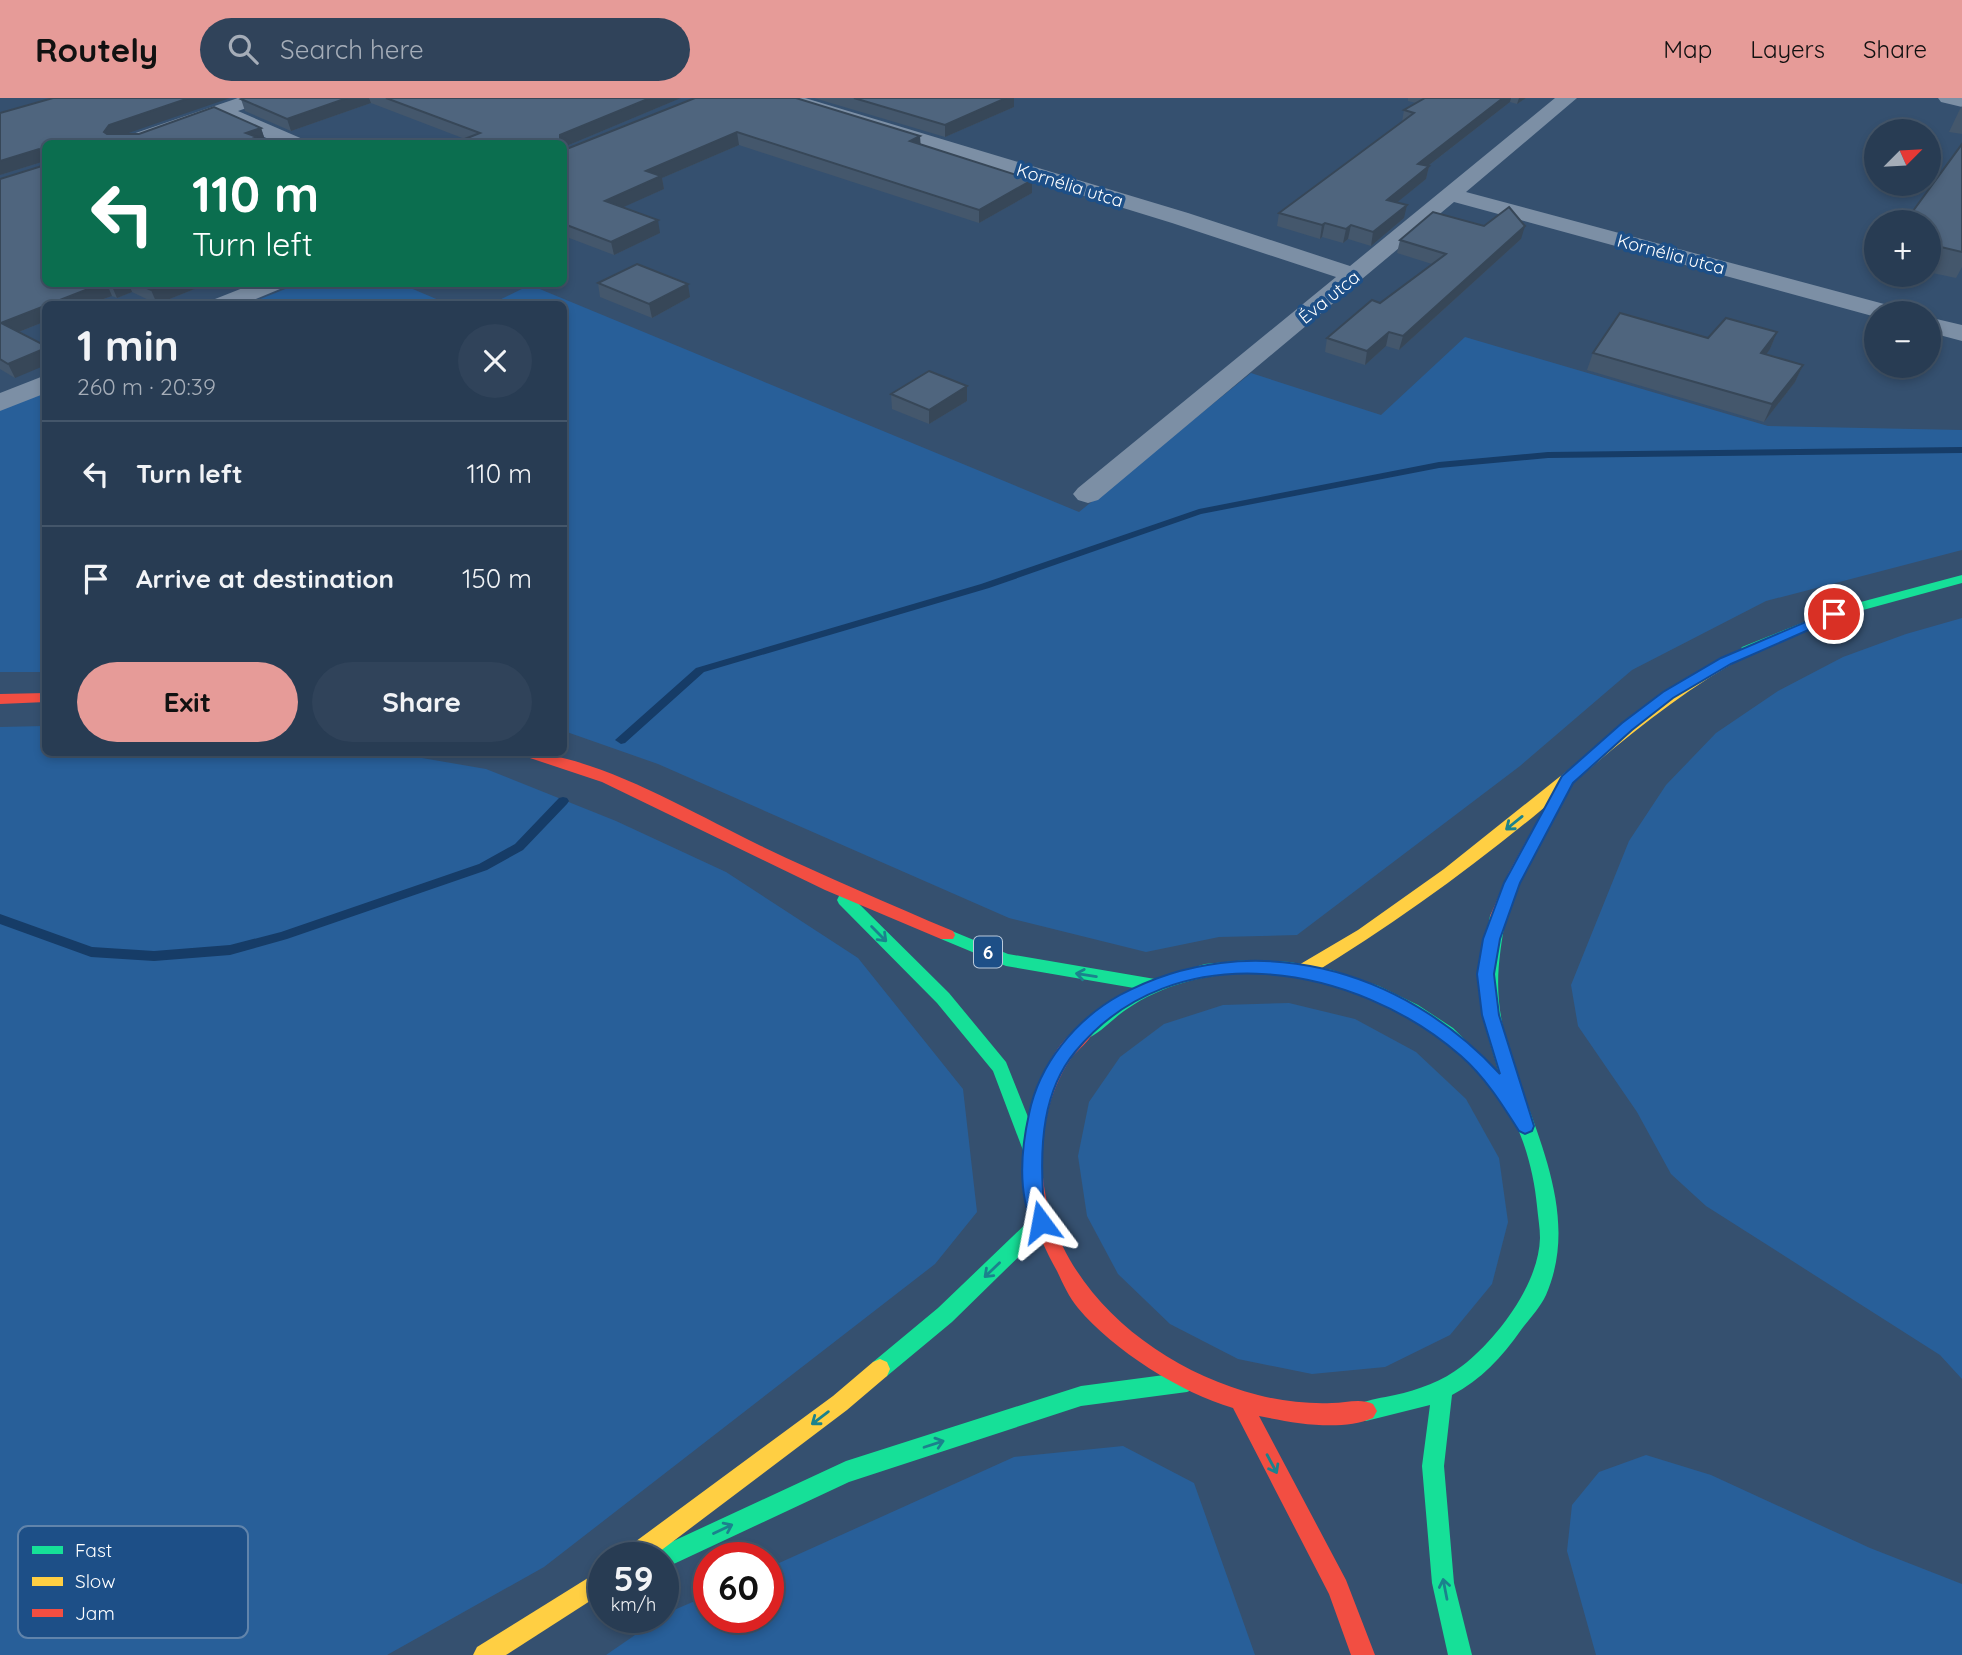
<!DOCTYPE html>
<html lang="en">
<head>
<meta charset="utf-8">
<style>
	:root { --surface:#283c53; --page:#30435a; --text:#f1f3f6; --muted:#a5adb8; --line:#44566a; --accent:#e69b98 }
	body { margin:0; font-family:Quicksand,sans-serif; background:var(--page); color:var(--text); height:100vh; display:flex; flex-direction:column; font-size:26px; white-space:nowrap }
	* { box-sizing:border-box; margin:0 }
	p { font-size:23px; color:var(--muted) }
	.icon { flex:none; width:38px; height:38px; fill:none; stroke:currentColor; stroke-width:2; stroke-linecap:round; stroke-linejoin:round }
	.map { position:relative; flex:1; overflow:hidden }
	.panel { position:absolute; left:42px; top:203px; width:525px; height:455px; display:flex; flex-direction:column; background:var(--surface); border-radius:10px; box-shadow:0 4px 10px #0003,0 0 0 2px var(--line) }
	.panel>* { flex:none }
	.top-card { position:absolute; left:42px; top:42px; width:525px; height:147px; border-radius:10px; box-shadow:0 4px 10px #0003,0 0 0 2px var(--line); background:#0b6e4f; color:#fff; overflow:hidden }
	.needle { width:46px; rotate:66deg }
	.tools { position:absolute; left:1864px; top:21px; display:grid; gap:14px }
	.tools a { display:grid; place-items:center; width:77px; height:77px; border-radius:50%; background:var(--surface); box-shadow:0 4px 10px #0003,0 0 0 2px var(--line); font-size:35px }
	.speed { position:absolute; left:588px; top:1444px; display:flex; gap:14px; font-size:35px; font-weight:700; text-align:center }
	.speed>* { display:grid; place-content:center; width:91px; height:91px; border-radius:50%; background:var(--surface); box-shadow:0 4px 10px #0003,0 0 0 2px var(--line); line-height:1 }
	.speed small { font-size:18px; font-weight:400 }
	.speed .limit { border:10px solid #d22; background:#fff; color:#111 }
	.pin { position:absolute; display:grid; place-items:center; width:60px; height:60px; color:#fff; margin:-30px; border:4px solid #fff; border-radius:50%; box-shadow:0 2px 7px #0007 }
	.me { position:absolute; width:77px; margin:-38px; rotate:347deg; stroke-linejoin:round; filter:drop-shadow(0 0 5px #0008) }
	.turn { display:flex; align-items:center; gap:24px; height:147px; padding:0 35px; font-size:32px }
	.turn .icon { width:91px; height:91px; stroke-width:2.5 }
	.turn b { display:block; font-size:49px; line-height:60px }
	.round { display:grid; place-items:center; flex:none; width:74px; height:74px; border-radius:37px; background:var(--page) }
	.summary { display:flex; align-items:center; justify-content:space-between; height:119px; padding:0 35px }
	h1 { font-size:42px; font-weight:700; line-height:52px }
	.cta { display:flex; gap:14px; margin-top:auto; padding:14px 35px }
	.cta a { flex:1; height:80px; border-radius:42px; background:var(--accent); color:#111; font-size:28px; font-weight:700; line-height:80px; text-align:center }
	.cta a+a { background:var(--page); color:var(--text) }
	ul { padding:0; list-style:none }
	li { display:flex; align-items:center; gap:21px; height:105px; padding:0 35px; border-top:2px solid var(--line) }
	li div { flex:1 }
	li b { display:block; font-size:26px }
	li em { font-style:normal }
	header { display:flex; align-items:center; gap:42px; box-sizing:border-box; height:98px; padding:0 35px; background:var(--accent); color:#111 }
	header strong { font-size:33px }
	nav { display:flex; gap:38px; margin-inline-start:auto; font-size:24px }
	.search { width:490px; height:63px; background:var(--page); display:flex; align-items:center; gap:18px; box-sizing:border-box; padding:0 24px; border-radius:38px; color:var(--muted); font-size:26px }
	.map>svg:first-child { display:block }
</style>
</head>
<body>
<header>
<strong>Routely</strong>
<div class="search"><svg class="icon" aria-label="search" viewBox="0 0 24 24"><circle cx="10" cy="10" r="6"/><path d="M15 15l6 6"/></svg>Search here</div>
<nav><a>Map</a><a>Layers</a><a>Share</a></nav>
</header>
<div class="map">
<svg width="1962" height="1557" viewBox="0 0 1962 1557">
	<rect width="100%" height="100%" fill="#35506f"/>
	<g fill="#285f99">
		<polygon points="298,186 401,186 448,206 248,206"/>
		<polygon points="530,187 1079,414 1251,275 1381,317 1465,239 1768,328 1962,332 1962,452 1766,503 1632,572 1520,668 1297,837 1219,839 1146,854 1009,820 658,666 564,633 564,206 491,206"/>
		<polygon points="45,292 45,574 0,574 0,311"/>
		<polygon points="1962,520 1962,1281 1940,1257 1706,1108 1671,1076 1637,1014 1578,928 1571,887 1629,743 1666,687 1716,635 1778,593 1843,559 1906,536"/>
		<polygon points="45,628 46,654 393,655 486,671 616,723 726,774 858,860 963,991 977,1114 935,1166 544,1469 387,1557 0,1557 0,629"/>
		<polygon points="1289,905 1355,921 1416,954 1466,1001 1499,1060 1508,1124 1492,1186 1450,1237 1385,1269 1312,1276 1238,1261 1170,1226 1118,1176 1087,1118 1078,1058 1089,1004 1120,959 1164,926 1223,907"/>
		<polygon points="1123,1348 1194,1385 1255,1557 606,1557 667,1515 709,1497 709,1519 768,1519 768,1470 1014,1359"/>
		<polygon points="1646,1357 1711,1377 1870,1450 1962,1486 1962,1557 1596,1557 1567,1453 1572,1407 1599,1374"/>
	</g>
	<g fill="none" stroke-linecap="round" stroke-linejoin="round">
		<g fill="#163c67" fill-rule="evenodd">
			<polygon points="1962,349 1962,355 1548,360 1439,370 1201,416 989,490 704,574 625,645 621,646 615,642 696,570 981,486 1199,411 1439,364 1548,354"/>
			<polygon points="563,699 567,700 569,703 567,706 523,752 487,772 287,841 230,857 154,863 91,859 0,826 0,816 92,849 154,853 230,847 281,834 479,766 515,746 559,700"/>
		</g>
		<g fill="#7c8fa5" fill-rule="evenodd">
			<polygon points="238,0 267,0 264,4 238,13 305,42 308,46 280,46 219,19 143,46 112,46 115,42"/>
			<polygon points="775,0 805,0 1188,115 1350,168 1555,0 1577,0 1466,94 1899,210 1902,215 1876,215 1876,219 1454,104 1098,402 1088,405 1078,402 1073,396 1078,390 1336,179 1172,125 778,4"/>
			<polygon points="1938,0 1962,0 1962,9 1941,4"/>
			<polygon points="253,186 284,186 280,191 244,206 212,206 215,201"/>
			<polygon points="1928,219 1962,227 1962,243 1928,234"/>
			<polygon points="46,277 46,295 0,313 0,295"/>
		</g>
		<g fill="#16e098" fill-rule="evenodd">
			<polygon points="1962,477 1962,485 1852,515 1752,555 1742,555 1740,552 1742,549 1842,509"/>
			<polygon points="845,796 851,798 949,895 1006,964 1040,1049 1038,1055 1031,1057 1024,1055 993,973 937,905 839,806 837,802 839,798"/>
			<path d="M 1498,812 L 1504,814 L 1506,818 C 1499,858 1494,888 1503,929 C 1522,1015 1585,1107 1546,1197 C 1540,1210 1529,1221 1521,1232 C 1502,1259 1481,1282 1452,1297 L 1444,1368 L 1454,1485 L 1472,1557 L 1448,1557 L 1432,1485 L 1422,1368 L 1430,1307 L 1366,1323 L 1359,1320 L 1355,1313 L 1359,1306 C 1370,1301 1382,1300 1395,1297 C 1418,1292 1443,1283 1462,1268 C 1497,1241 1539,1186 1540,1140 C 1540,1130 1538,1119 1537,1108 C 1535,1085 1529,1058 1520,1036 C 1516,1026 1507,1015 1501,1005 C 1446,923 1346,872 1247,875 C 1205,876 1162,887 1127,911 C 1113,920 1099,937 1084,942 L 1078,940 L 1075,935 L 1078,930 L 1106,908 L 1134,890 L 1006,868 L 941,841 L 939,837 L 941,833 L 947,831 L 1008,856 L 1155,881 L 1205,866 L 1247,862 L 1290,864 L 1332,872 L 1379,888 L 1418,907 L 1453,930 L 1499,975 L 1485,928 L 1479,873 L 1490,818 L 1492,814 Z"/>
			<polygon points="1041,1115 1048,1118 1051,1124 1048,1130 952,1224 887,1278 880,1281 873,1278 870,1271 873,1264 938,1210 1034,1118"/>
			<polygon points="1187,1274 1194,1277 1197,1284 1194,1291 1187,1294 1081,1308 849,1384 663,1471 663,1460 651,1460 654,1452 846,1363 1081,1288"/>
		</g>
		<g fill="#ffcf43" fill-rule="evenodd">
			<path d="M 1747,548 L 1752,549 L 1754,552 L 1752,555 C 1672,597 1607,656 1539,714 C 1466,774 1390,829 1309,878 L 1297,878 L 1295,873 L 1297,868 L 1358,832 L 1444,771 L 1657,601 L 1712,565 Z"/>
			<polygon points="880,1261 887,1264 890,1271 887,1278 847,1312 651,1460 621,1460 624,1452 833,1298 873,1264"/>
			<polygon points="604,1470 604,1494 506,1557 473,1557 477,1549"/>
		</g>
		<g fill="#f24e42" fill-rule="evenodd">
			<polygon points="46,595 46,604 0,606 0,596"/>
			<path d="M 519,654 C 591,654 691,714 757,746 C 822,777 887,805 953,833 L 955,837 L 953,841 L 941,841 L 825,792 L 602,684 L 521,657 Z"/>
			<polygon points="1567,677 1574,682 1525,774 1506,818 1504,822 1492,822 1490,818 1509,774 1560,682"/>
			<path d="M 1084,928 L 1090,930 L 1093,935 C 1088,944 1079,951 1072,959 C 1063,972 1056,987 1051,1002 C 1008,1145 1128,1264 1258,1297 C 1281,1303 1307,1306 1332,1305 C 1346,1305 1360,1300 1373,1306 L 1377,1313 L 1373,1320 C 1340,1334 1294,1325 1259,1318 L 1346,1482 L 1375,1557 L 1351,1557 L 1329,1496 L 1233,1310 C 1181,1295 1113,1252 1078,1210 C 1069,1199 1063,1186 1057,1173 C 1023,1112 1011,1057 1037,990 C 1046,969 1061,936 1084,928 Z"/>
		</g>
	</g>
	<g fill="#44576c">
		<polygon points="244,0 681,0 564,49 465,41 371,5 291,33 245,13 241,1"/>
		<polygon points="695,0 921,46 1032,95 979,125 739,47 662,80 664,91 623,109 660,135 614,157 564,138 564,52"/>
		<polygon points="814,0 1014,0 1014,9 945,39"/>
		<polygon points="1408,0 1526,0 1517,6 1510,4 1428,68 1429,68 1426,81 1397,104 1404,120 1371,148 1348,141 1343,145 1322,139 1320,141 1277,128 1279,115 1402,24 1404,12 1416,5 1408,3"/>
		<polygon points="1962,8 1962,36 1949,34 1960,11"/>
		<polygon points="0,15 125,36 261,30 265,42 259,45 46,186 207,186 157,206 132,194 117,200 112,198 89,206 46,206 46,223 19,234 15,280 0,271 0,81 42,68 42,64 0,77"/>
		<polygon points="1962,46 1962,169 1956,180 1928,174 1928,124"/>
		<polygon points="1521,141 1399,252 1386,248 1365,267 1325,254 1327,240 1380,205 1432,166 1397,155 1400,142"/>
		<polygon points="598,185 690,199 652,220 600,199"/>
		<polygon points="1777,234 1770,251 1766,256 1803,267 1795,284 1764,324 1587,272 1593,255 1708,240"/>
		<polygon points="967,288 967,303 929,326 892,311 891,296"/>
	</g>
	<g fill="#374758">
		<polygon points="189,0 230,0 114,40 110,46 104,34 109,27"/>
		<polygon points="347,0 369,0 371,5 291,33 287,21"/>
		<polygon points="650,0 681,0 564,49 564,46 560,46 560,37"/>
		<polygon points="1006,0 1014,0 1014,9 945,39 945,27"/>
		<polygon points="1503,0 1511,0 1510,4 1415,78 1418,66"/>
		<polygon points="1519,0 1526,0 1517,6"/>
		<polygon points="261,30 265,42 259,45 249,46 246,35"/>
		<polygon points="737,34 739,47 662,80 664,91 608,116 605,103 646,73"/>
		<polygon points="920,38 921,51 910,43"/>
		<polygon points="39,51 45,63 0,77 0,63"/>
		<polygon points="1429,68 1426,81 1384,115 1387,102"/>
		<polygon points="1032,82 1032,95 979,125 979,112"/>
		<polygon points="1407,107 1404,120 1371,148 1373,134"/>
		<polygon points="658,122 660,135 614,157 611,144"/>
		<polygon points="1325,125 1322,139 1320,141 1322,127"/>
		<polygon points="1351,127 1348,141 1343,145 1346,131"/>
		<polygon points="1525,128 1521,141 1399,252 1403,238"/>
		<polygon points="101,186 107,186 112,198 89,206 46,206"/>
		<polygon points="111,186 129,186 132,194 117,200"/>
		<polygon points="166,186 207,186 157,206 151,192"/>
		<polygon points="688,186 690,199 652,220 649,206"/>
		<polygon points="46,207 46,223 16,235 1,225"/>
		<polygon points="1389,234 1386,248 1365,267 1367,253"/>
		<polygon points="1777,234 1770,251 1754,273 1761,255"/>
		<polygon points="46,250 46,267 15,280 8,266"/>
		<polygon points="1803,267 1795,284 1764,324 1772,306"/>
		<polygon points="967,288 967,303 929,326 929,312"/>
	</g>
	<g fill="#4f657e" stroke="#374758" stroke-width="2">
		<polygon points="53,0 189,0 109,27 104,34 107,36 139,36 214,9 261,30 246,35 257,39 252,41 261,46 46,46 46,186 101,186 1,225 46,248 46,250 8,266 0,261 0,81 42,68 43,53 39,51 0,63 0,15"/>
		<polygon points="244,0 347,0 287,21 241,1"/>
		<polygon points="386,0 650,0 560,37 560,46 452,46 480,35"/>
		<polygon points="695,0 796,0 920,38 910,43 1032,82 979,112 737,34 646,73 661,78 605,103 658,122 611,144 564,126 564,52"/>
		<polygon points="854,0 1006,0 945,27"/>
		<polygon points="1425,0 1503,0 1418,66 1429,68 1387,102 1407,107 1373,134 1351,127 1346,131 1325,125 1322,127 1279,115 1414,15 1404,12"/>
		<polygon points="1962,46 1962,154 1928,146 1928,124 1905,124"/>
		<polygon points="1509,109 1525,128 1403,238 1389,234 1367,253 1327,240 1372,202 1380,205 1446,156 1400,142 1433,114 1484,128"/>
		<polygon points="637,166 688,186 649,206 598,185"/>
		<polygon points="138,186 166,186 151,192"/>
		<polygon points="1620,215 1708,240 1726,220 1777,234 1761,255 1803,267 1772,306 1593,255"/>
		<polygon points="929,273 967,288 929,312 891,296"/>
	</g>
	<defs><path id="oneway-shaft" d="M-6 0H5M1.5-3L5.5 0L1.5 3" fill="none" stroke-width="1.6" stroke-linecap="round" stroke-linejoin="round" transform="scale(1.75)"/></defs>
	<g stroke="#1b828d">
		<use href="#oneway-shaft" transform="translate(1514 725) rotate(141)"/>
		<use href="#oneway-shaft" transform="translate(879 836) rotate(45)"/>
		<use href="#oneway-shaft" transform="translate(1086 877) rotate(-171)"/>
		<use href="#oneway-shaft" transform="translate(992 1172) rotate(136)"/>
		<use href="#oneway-shaft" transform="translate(820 1320) rotate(143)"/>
		<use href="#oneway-shaft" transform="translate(934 1346) rotate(-18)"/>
		<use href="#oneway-shaft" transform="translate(1272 1366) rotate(62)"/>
		<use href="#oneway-shaft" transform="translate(723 1431) rotate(-25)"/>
		<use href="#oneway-shaft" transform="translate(1445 1491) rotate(-101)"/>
	</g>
	<path fill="#1a73e8" stroke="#114b97" stroke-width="2" d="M 1834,512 L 1838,513 L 1838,519 L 1731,566 L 1673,600 L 1632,632 L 1573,685 L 1520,785 L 1500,841 L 1494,876 L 1499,917 L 1534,1028 L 1532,1033 L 1525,1036 L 1519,1033 C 1502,1006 1485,979 1461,958 C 1356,866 1174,833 1075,954 C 1043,993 1040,1046 1043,1095 C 1044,1107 1053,1119 1048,1130 L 1041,1133 L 1034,1130 C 1017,1095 1021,1052 1029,1016 C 1039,966 1075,922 1120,897 C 1250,827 1403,870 1500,976 L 1482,917 L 1477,876 L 1483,841 L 1504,785 L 1562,678 L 1622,625 L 1663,594 L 1721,560 Z"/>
	<g text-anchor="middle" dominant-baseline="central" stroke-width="7" stroke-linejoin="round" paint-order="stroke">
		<g font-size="18" fill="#fff" stroke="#1d4f87">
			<text transform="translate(1070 87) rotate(17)">Kornélia utca</text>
			<text transform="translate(1671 156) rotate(15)">Kornélia utca</text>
			<text transform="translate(1329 199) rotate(-39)">Éva utca</text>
		</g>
		<rect fill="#1d4f87" stroke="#bbcadb" stroke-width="2" x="974" y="838.5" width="28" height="31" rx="5"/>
		<g font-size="19" font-weight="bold" fill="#fff">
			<text x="988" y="854">6</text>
		</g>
	</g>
	<rect x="18" y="1428" width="230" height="112" rx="10" fill="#1d4f87" stroke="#6184ab" stroke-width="2"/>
	<rect x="32" y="1448" width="31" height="8" fill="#16e098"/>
	<rect x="32" y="1479" width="31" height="9" fill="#ffcf43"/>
	<rect x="32" y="1511" width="31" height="8" fill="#f24e42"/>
	<g font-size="19" fill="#fff">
		<text x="75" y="1459">Fast</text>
		<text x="75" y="1490">Slow</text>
		<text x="75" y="1522">Jam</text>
	</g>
</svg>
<div class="tools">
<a><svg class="needle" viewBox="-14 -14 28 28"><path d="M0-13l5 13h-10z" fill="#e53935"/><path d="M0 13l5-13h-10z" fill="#a5adb8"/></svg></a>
<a>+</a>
<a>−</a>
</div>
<div class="speed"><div>59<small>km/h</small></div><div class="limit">60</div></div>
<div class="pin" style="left:1834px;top:516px;background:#d93025"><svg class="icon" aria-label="arrive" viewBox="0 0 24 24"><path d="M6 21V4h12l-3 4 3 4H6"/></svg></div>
<svg class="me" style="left:1041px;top:1124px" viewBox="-20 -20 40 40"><path d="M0-17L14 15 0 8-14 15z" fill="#1a73e8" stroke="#fff" stroke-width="4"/></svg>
<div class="top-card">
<div class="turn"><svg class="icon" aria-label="left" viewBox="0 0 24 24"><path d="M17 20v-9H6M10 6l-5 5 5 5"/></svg><div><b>110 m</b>Turn left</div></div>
</div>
<section class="panel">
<div class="summary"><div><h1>1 min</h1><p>260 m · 20:39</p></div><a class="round"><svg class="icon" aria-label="close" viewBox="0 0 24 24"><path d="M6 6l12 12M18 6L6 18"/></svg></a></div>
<ul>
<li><svg class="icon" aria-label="left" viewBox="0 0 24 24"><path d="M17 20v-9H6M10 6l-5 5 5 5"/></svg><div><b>Turn left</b></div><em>110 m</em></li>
<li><svg class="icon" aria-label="arrive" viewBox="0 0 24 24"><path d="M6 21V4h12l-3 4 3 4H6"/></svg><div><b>Arrive at destination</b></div><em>150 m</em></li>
</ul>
<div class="cta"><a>Exit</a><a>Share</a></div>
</section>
</div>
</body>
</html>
